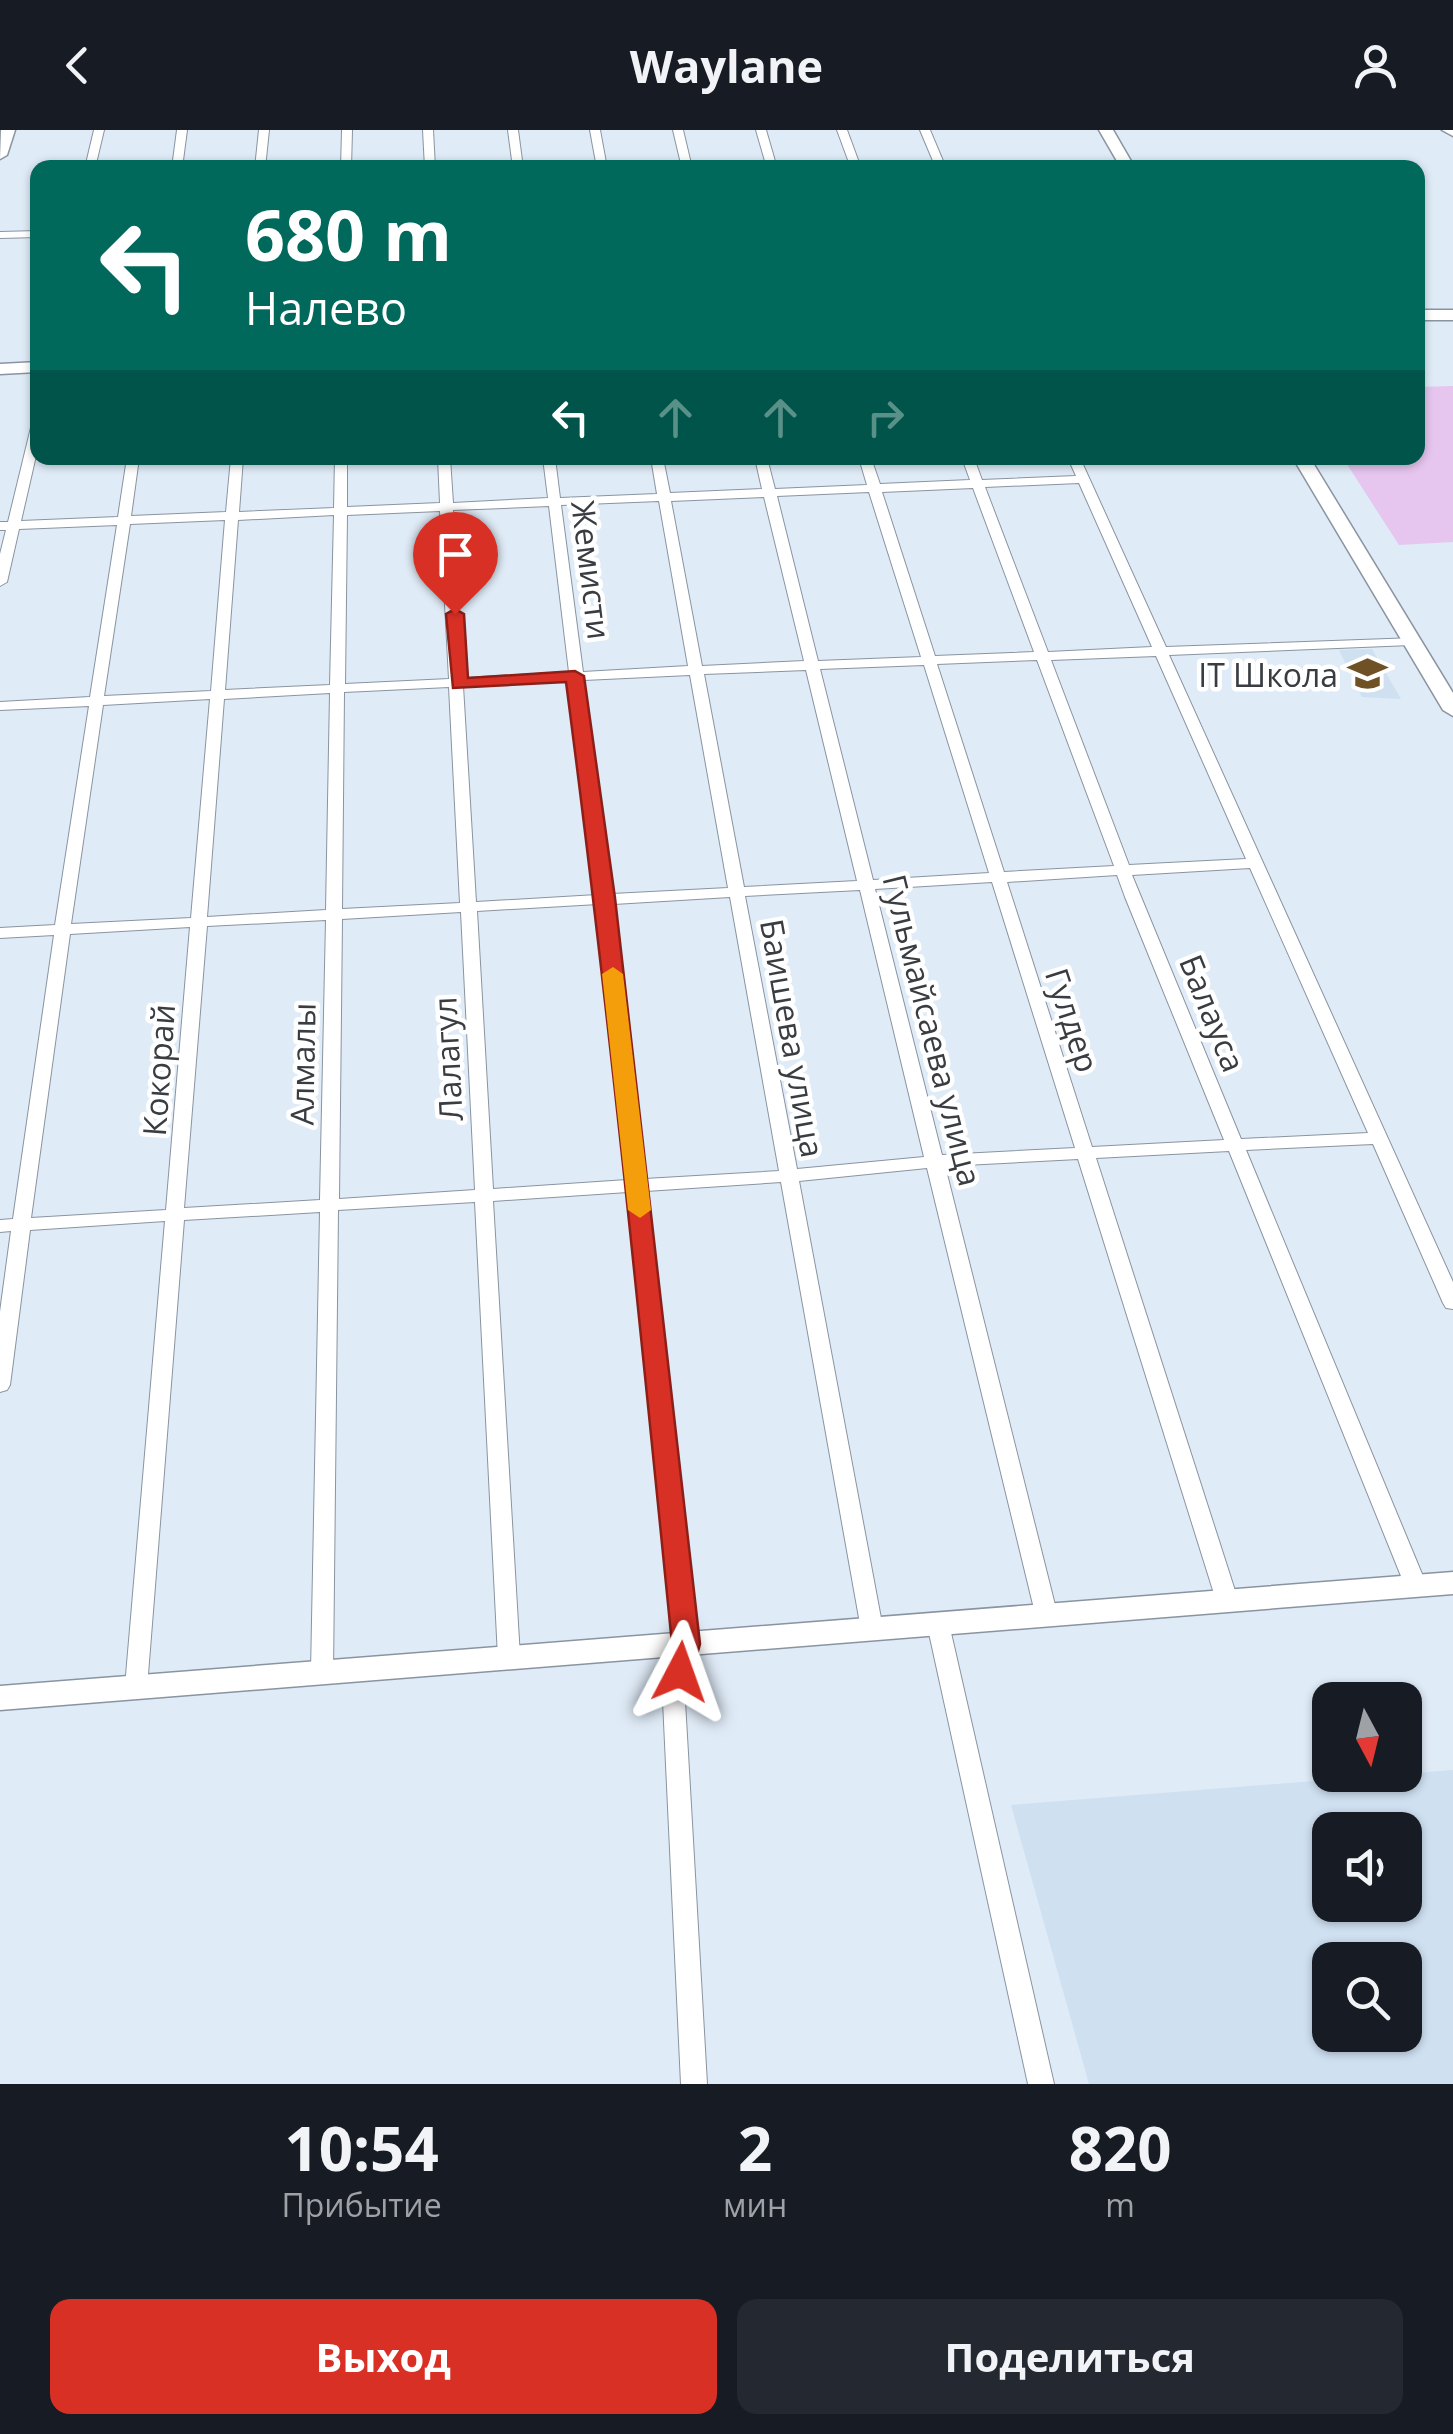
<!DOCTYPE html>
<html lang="ru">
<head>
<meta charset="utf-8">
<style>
	:root { --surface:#171b24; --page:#242831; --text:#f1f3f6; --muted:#9ea1a6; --accent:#d93025 }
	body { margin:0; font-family:"Open Sans",sans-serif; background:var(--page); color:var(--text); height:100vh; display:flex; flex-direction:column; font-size:38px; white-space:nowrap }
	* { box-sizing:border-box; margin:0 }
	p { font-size:32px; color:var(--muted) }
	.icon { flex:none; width:55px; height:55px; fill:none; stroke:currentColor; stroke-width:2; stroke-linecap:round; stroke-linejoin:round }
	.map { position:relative; height:1954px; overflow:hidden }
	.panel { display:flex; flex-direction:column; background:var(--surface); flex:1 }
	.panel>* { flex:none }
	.guide { position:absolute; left:30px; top:30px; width:1395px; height:305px; border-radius:20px; box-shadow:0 2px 8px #0004; background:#00695c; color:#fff; overflow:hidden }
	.needle { width:65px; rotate:173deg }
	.fabs { position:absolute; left:1312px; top:1552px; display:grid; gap:20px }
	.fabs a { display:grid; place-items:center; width:110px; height:110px; border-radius:20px; background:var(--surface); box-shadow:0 2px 8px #0004; font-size:50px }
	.pin { position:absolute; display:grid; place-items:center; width:85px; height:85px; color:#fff; margin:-102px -42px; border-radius:50% 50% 50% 0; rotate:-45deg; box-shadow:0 0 10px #0007 }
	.pin .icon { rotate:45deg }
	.me { position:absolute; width:110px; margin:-55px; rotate:4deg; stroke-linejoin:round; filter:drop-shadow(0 0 8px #0008) }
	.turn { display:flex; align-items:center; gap:35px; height:210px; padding:0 50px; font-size:45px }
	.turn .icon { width:130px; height:130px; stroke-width:2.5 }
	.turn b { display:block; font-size:70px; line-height:85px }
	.lanes { display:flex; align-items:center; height:95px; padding:0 50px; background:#0003; justify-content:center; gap:50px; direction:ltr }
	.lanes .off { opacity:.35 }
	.eta { display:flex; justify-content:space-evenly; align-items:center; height:170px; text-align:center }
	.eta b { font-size:60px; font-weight:700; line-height:70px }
	.cta { display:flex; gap:20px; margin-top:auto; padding:20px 50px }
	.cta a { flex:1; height:115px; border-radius:20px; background:var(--accent); color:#fff; font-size:40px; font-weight:700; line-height:115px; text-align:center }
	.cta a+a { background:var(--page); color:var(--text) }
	header { display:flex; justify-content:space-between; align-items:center; height:130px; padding:0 50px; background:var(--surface); font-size:45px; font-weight:700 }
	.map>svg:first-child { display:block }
</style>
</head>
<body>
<header><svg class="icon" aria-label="back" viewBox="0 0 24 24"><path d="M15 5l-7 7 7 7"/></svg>Waylane<svg class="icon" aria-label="person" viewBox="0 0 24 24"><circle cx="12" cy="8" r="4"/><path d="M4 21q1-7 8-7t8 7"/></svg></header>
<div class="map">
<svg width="1453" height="1954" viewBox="0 0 1453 1954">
	<rect width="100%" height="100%" fill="#dfebf7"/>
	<g fill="#cfe0f1" fill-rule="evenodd">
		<polygon points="1372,519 1401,569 1362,567 1339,520"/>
		<path d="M 1453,1640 L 1453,1954 L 1089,1954 L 1011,1675 ZM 1330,1700 L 1405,1700 L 1405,1775 L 1330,1775 ZM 1330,1830 L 1405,1830 L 1405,1905 L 1330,1905 Z"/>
	</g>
	<polygon fill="#e6c5ef" points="1453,256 1453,412 1399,415 1343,328 1418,328 1418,257"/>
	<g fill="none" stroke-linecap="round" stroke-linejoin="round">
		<defs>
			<g id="street">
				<polygon points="94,0 104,0 95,38 85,38"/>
				<polygon points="177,0 187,0 182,38 172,38"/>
				<polygon points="259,0 269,0 265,38 255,38"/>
				<polygon points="342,0 352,0 351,38 341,38"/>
				<polygon points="423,0 433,0 435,38 425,38"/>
				<polygon points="508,0 518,0 523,38 513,38"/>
				<polygon points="590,0 600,0 607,38 597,38"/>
				<polygon points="673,0 683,0 692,38 682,38"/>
				<polygon points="756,0 766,0 777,38 767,38"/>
				<polygon points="837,0 847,0 861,38 851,38"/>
				<polygon points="920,0 930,0 946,38 936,38"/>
				<polygon points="38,101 38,107 0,108 0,102"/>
				<path d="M 34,285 L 38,285 L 38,317 L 21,391 L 118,387 L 127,328 L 139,328 L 131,386 L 226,382 L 231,328 L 243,328 L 239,382 L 334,378 L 335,328 L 347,328 L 347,377 L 440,373 L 438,328 L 450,328 L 453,373 L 548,368 L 543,328 L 555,328 L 560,368 L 657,364 L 651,328 L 663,328 L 670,363 L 762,359 L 755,328 L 767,328 L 775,359 L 867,355 L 859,328 L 871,328 L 880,354 L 970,350 L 962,328 L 974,328 L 982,350 L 1076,346 L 1068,328 L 1080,328 L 1166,517 L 1416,508 L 1418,511 L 1411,515 L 1169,525 L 1453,1152 L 1453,1179 L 1446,1178 L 1443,1173 L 1373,1014 L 1246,1020 L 1427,1456 L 1424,1462 L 1416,1464 L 1408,1462 L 1405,1456 L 1229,1021 L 1096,1028 L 1238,1470 L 1235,1476 L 1227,1478 L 1219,1476 L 1216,1470 L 1078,1029 L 945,1036 L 1058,1487 L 1055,1493 L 1047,1495 L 1039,1493 L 1036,1487 L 927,1038 L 799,1051 L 883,1499 L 880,1505 L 872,1507 L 864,1505 L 861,1499 L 781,1052 L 646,1061 L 697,1513 L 685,1571 L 707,1954 L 681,1954 L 663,1571 L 675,1513 L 628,1062 L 493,1071 L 520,1527 L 517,1533 L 509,1535 L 501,1533 L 498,1527 L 475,1072 L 338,1080 L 333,1542 L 330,1548 L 322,1550 L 314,1548 L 311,1542 L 320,1082 L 184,1090 L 147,1557 L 144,1563 L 136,1566 L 128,1563 L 125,1557 L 165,1091 L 30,1100 L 10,1255 L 7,1260 L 0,1262 L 0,1182 L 11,1101 L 0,1102 L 0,1090 L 13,1089 L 54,805 L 0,808 L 0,798 L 55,795 L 89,576 L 0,580 L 0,572 L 90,567 L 117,395 L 19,399 L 7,452 L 0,456 L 0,424 L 6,400 L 0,400 L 0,392 L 8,392 ZM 1079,353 L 1152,517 L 1048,522 L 985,357 ZM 973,358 L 1034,522 L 935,526 L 882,362 ZM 869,362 L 921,527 L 818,531 L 777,366 ZM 764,367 L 804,531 L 702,536 L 671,371 ZM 659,371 L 688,536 L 583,542 L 561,375 ZM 549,376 L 569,542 L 463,548 L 453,380 ZM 440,381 L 449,549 L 345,554 L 347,385 ZM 334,385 L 330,555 L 225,560 L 238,390 ZM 225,390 L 211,561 L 104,566 L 130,394 ZM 1156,526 L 1246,729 L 1129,735 L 1051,530 ZM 1037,530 L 1114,736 L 1004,742 L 937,534 ZM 924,535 L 989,743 L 873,750 L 820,539 ZM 806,540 L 857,751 L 744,757 L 704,544 ZM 690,545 L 728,758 L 612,764 L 584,550 ZM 570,551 L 597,765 L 476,772 L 463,556 ZM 449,557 L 460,773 L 342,779 L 344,562 ZM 330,563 L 326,780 L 207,787 L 224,569 ZM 210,569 L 191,788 L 71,794 L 103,575 ZM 1250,738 L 1368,1003 L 1241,1009 L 1132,745 ZM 1117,745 L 1125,767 L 1224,1010 L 1092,1017 L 1007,752 ZM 992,752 L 1075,1018 L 942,1025 L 875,759 ZM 860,760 L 924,1027 L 797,1039 L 745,766 ZM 730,767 L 779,1041 L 645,1049 L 614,774 ZM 598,774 L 627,1050 L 493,1059 L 477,781 ZM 461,782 L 475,1060 L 339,1069 L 342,789 ZM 326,790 L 320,1070 L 184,1078 L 207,796 ZM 190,797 L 166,1080 L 31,1088 L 70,804 Z"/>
				<polygon points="938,1486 946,1488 949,1494 1054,1954 1028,1954 927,1494 930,1488"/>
			</g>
			<g id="secondary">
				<polygon points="1,0 15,0 7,25 0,29"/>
				<polygon points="1099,0 1113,0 1135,38 1121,38"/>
				<polygon points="1442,0 1453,0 1453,6"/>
				<rect x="1418" y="180" width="35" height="10"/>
				<polygon points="38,232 38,242 0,244 0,234"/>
				<polygon points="1293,328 1310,328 1453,563 1453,586 1443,580"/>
				<polygon points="1453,1442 1453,1464 0,1580 0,1556"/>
			</g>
		</defs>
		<use href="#street" stroke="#8a94a0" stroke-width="2"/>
		<use href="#secondary" stroke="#8a94a0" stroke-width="3"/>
		<use href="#street" fill="#fff" fill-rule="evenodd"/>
		<use href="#secondary" fill="#fff" fill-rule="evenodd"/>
	</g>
	<path fill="#d93025" stroke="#8d1f18" stroke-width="2.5" d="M 455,479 L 464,484 L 468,548 L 575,541 L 584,546 L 615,768 L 700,1514 L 690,1550 L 680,1553 L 670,1550 L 666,1542 L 672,1514 C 640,1193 608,872 566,552 L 453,558 L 446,484 Z"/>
	<polygon fill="#f59e0b" points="613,837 623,844 651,1080 640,1088 628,1080 602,844"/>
	<defs>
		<symbol id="school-bare" viewBox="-9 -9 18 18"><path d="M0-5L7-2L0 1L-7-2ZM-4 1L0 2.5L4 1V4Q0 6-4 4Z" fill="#6f5125" stroke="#fff" stroke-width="2.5" paint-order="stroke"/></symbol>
	</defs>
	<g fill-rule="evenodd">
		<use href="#school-bare" x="1340" y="516" width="55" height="55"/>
	</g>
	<g text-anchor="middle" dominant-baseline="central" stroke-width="9" stroke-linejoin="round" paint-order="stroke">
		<g font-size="32" fill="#393d42" stroke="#fff">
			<text transform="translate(592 440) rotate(83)">Жемисти</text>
			<text transform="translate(1213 883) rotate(68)">Балауса</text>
			<text transform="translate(1073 890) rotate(72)">Гулдер</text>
			<text transform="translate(933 900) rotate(76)">Гульмайсаева улица</text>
			<text transform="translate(793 908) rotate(80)">Баишева улица</text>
			<text transform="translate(447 929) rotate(-93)">Лалагул</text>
			<text transform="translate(302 934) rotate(-89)">Алмалы</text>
			<text transform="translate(158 940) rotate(-86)">Кокорай</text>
		</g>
		<g font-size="32" fill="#393d42" stroke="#fff" text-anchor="end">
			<text x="1338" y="544">IT Школа</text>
		</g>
	</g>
</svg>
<div class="fabs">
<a><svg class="needle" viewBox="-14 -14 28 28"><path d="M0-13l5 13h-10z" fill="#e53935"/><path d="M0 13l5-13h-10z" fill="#9ea1a6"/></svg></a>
<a><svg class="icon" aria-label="sound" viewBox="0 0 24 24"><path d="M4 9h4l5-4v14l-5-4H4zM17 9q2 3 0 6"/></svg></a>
<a><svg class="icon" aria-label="search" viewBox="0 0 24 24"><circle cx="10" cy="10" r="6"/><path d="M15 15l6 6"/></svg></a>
</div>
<div class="pin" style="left:455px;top:484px;background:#d93025"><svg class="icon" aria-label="arrive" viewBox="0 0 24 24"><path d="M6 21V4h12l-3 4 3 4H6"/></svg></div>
<svg class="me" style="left:680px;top:1542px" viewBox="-20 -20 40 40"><path d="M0-17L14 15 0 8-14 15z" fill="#d93025" stroke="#fff" stroke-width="4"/></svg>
<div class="guide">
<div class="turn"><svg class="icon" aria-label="left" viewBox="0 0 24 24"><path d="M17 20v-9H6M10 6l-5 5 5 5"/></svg><div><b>680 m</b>Налево</div></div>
<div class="lanes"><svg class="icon" aria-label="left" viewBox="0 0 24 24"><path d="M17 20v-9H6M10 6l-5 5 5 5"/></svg><svg class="icon off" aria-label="ahead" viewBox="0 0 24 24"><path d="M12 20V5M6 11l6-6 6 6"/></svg><svg class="icon off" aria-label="ahead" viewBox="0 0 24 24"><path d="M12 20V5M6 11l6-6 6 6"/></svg><svg class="icon off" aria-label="right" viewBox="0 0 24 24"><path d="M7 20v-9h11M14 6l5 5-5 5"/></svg></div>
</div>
</div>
<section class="panel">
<div class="eta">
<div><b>10:54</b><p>Прибытие</p></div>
<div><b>2</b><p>мин</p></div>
<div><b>820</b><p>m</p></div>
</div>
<div class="cta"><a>Выход</a><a>Поделиться</a></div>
</section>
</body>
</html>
